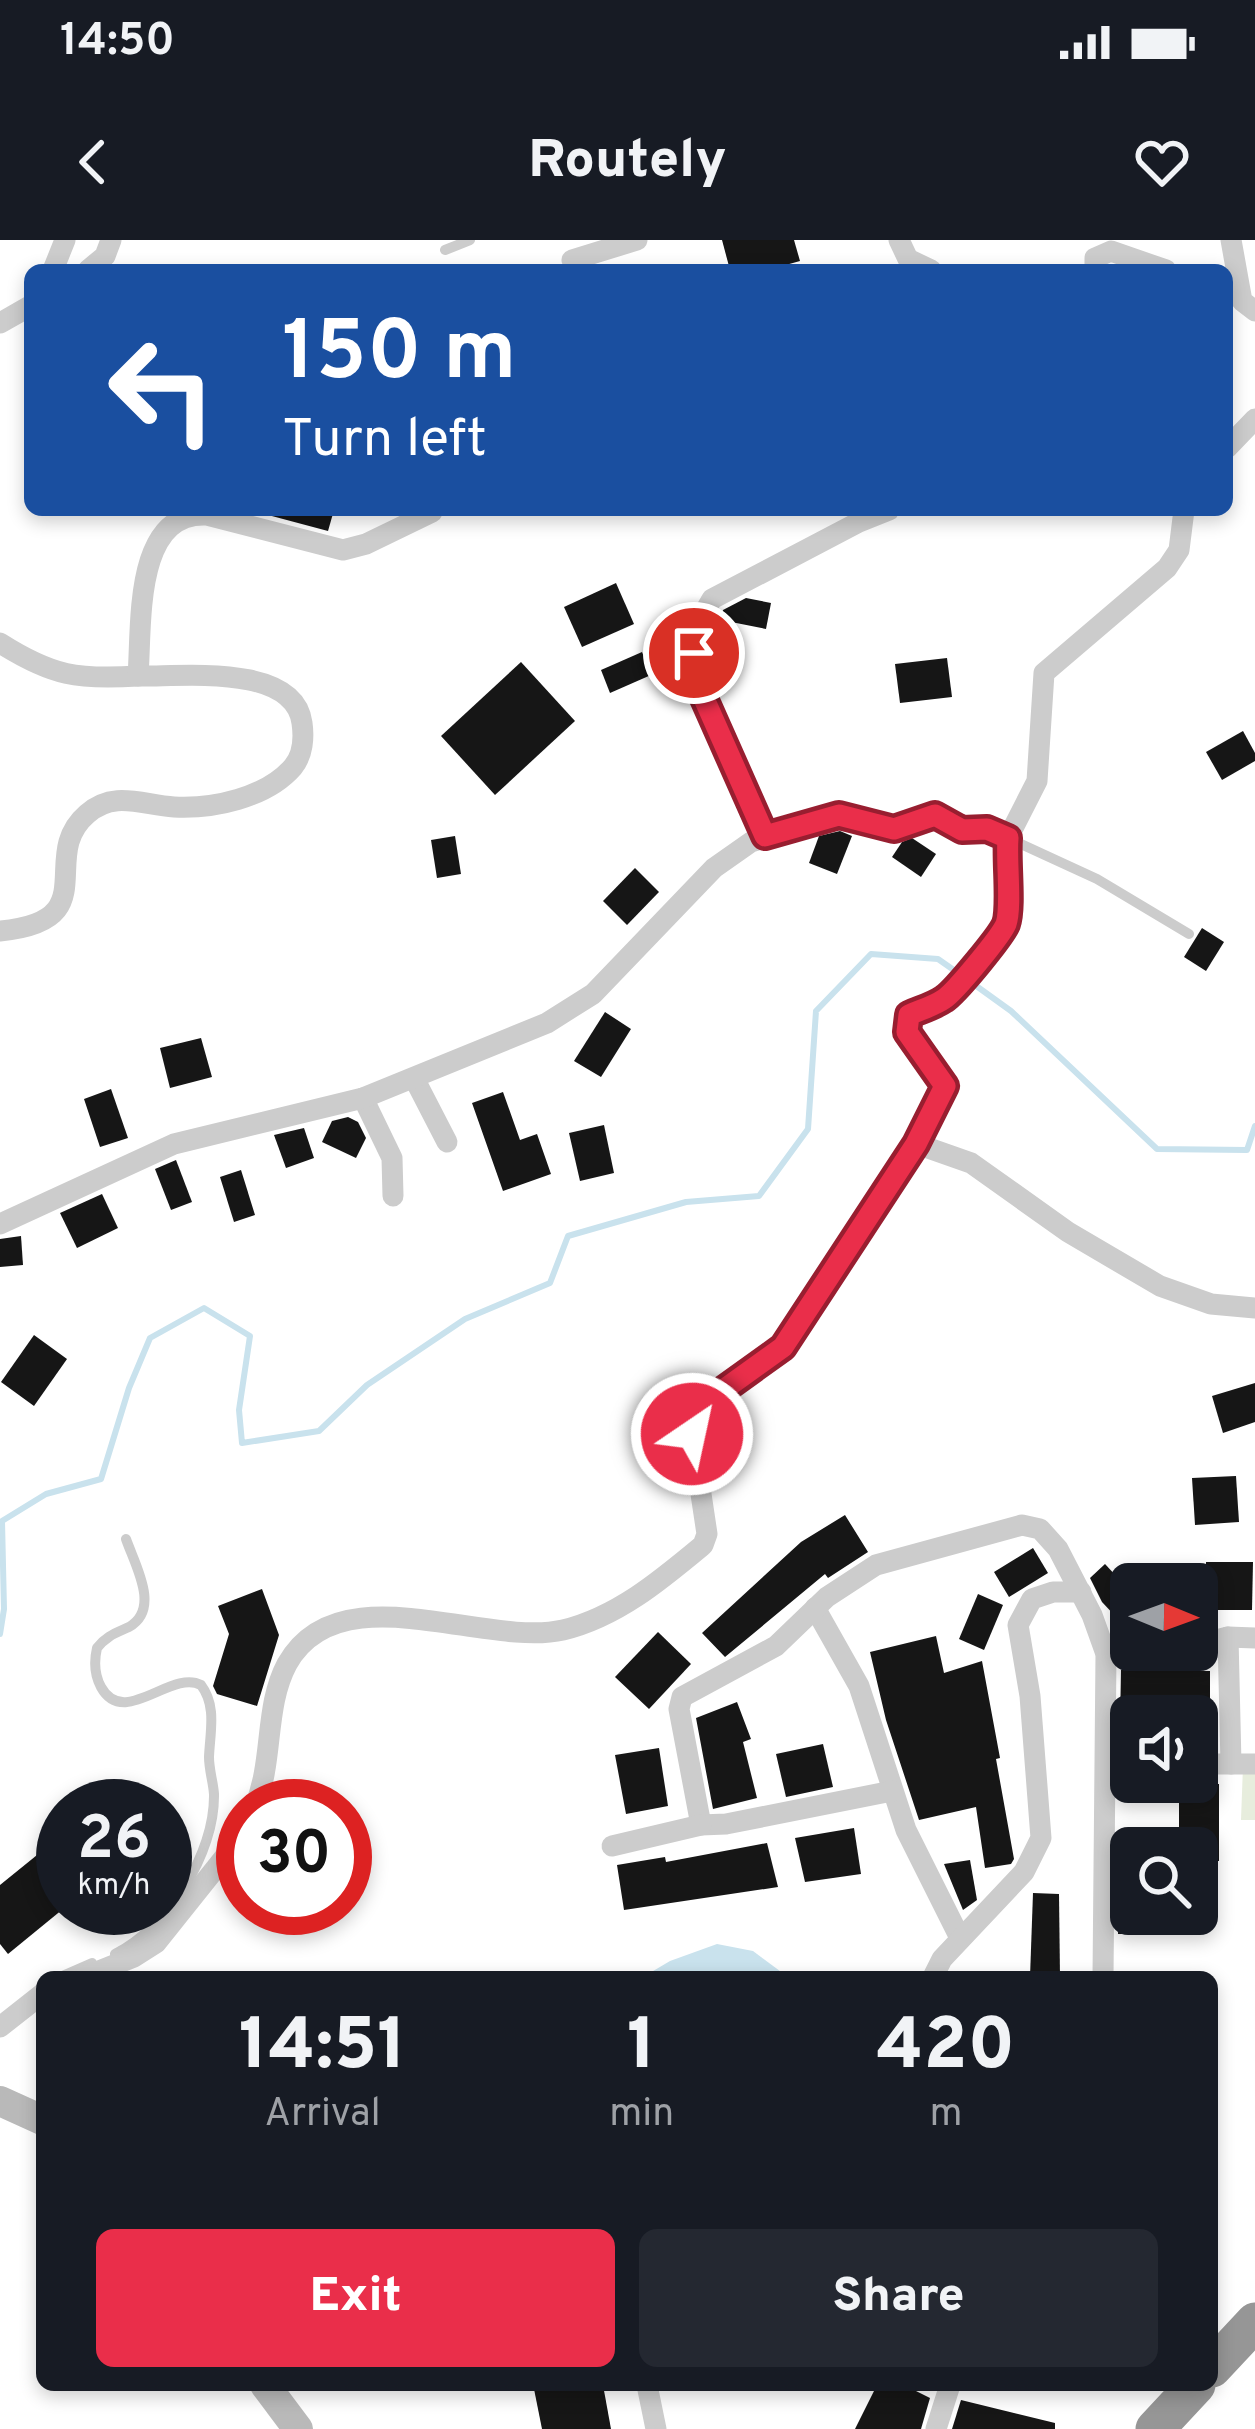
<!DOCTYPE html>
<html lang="en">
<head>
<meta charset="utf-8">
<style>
	:root { --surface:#171b24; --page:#242831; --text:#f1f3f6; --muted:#9ea1a6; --accent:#ea2e4a }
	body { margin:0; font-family:Overpass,sans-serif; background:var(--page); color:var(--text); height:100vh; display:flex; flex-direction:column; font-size:45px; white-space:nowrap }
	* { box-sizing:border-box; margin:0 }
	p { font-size:39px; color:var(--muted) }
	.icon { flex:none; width:66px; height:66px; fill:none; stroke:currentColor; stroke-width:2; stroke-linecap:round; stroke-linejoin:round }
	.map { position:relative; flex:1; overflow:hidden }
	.details { position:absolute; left:36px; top:1731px; width:1182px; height:420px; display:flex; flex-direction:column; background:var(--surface); border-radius:18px; box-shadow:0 6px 18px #0003 }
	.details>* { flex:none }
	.banner { position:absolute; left:24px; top:24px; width:1209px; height:252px; border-radius:18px; box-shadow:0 6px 18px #0003; background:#1a4fa0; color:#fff; overflow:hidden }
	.needle { width:78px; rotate:91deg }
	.tools { position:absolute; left:1110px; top:1323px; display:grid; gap:24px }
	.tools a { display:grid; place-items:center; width:108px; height:108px; border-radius:18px; background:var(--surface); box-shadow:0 6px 18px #0003; font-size:60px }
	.speed { position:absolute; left:36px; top:1539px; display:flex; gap:24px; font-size:60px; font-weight:700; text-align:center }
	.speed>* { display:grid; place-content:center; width:156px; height:156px; border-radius:50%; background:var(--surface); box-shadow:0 6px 18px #0003; line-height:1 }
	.speed small { font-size:30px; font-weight:400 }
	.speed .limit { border:18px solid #d22; background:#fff; color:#111 }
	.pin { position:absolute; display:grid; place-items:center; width:102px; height:102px; color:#fff; margin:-51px; border:6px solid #fff; border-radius:50%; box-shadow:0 3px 12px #0007 }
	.me { position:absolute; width:132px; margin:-66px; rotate:34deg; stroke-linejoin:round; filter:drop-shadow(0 0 9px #0008) }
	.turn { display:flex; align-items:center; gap:42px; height:252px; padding:0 60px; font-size:54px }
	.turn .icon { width:156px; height:156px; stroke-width:2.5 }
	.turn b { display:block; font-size:84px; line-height:102px }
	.eta { display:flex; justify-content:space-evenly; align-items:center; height:204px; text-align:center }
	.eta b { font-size:72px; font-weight:800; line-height:84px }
	.action { display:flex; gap:24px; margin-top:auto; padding:24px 60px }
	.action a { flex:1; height:138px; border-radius:18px; background:var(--accent); color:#fff; font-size:48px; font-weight:800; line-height:138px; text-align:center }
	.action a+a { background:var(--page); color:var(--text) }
	.status { display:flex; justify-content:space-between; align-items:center; height:84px; padding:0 60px; background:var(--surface); direction:ltr }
	.status svg { height:33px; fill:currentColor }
	header { display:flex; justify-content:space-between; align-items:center; height:156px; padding:0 60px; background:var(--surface); font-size:54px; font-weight:800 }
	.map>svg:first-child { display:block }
</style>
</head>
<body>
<div class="status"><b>14:50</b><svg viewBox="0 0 49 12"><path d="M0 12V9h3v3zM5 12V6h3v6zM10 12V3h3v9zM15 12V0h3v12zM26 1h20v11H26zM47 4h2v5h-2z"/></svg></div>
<header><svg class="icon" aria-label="back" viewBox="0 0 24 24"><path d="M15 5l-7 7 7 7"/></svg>Routely<svg class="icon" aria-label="heart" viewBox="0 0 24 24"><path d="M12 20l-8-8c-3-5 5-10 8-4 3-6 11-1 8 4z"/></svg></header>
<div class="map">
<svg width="1255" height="2189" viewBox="0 0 1255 2189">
	<rect width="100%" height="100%" fill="#fff"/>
	<polygon fill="#e7eddd" points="1243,1526 1255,1527 1255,1580 1241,1580"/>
	<polygon fill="#c9e2ed" points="717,1704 753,1711 788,1737 643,1737 670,1721"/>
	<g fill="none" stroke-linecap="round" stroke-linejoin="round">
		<g stroke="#c9e2ed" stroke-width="6">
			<polyline points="968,740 1011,771 1157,909 1247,910 1255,886"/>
			<polyline points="0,1394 4,1369 2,1281 46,1254 101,1239 129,1148 150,1098 204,1068 250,1096 239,1170 242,1203 319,1191 367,1145 465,1079 550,1043 568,996 686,962 759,956 808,889 816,771 871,714 938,719 958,733"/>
		</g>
	</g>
	<g fill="#161616">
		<polygon points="722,0 794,0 800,21 768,30 730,30"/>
		<polygon points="249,270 334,270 328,291"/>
		<polygon points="616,343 634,384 582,407 564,367"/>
		<polygon points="746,358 771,363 766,389 721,380 723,370"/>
		<polygon points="642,412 651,435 610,453 601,430"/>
		<polygon points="947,418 952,457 900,463 895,424"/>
		<polygon points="521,422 575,481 495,555 441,496"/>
		<polygon points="1243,491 1255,513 1255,521 1222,540 1206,512"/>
		<polygon points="840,591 852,596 837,634 809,623 819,596"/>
		<polygon points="455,596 461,634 437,638 431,600"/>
		<polygon points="912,598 936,614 921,637 892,617 902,602"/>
		<polygon points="635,628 659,652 627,685 603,661"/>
		<polygon points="1202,688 1224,702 1206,731 1184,717"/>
		<polygon points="605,772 631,789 601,837 574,821"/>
		<polygon points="201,798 212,837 170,848 160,808"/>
		<polygon points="111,849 128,898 100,907 84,859"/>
		<polygon points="503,852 520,900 537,894 551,934 503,951 472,863"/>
		<polygon points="348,877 358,882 366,898 356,918 322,902 332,881"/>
		<polygon points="604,885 614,933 580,941 569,893"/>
		<polygon points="304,888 314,918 286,928 274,895"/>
		<polygon points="176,920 192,962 171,970 155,929"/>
		<polygon points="241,930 255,975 234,982 220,937"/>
		<polygon points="102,954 118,988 77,1008 60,973"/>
		<polygon points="21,996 23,1025 0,1027 0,999"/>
		<polygon points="34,1095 67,1119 34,1166 1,1142"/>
		<polygon points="1255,1143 1255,1182 1223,1193 1212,1156"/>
		<polygon points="1236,1236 1239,1282 1195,1285 1192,1238"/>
		<polygon points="845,1275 868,1312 828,1338 825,1334 725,1417 702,1393 801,1302"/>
		<polygon points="1033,1308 1048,1333 1009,1357 994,1332"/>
		<polygon points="1206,1322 1253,1322 1252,1370 1205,1370"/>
		<polygon points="1105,1324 1131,1352 1131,1364 1117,1378 1102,1362 1090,1338"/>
		<polygon points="262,1349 279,1395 257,1466 217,1454 213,1446 229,1394 218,1366"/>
		<polygon points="978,1354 1003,1365 984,1410 959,1399"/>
		<polygon points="658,1392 691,1424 649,1469 615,1437"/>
		<polygon points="936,1396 944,1433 982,1421 1000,1518 996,1519 1014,1619 1011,1624 985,1628 976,1567 919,1580 886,1480 870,1412"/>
		<polygon points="1121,1430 1210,1431 1210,1476 1131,1476 1131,1484 1120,1484"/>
		<polygon points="737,1462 751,1499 743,1502 757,1558 713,1569 696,1478"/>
		<polygon points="823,1504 833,1547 786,1557 776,1514"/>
		<polygon points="659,1508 668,1566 626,1574 615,1515"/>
		<polygon points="1219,1544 1219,1621 1197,1621 1197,1608 1179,1608 1179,1545"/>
		<polygon points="854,1588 861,1634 805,1642 795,1598"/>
		<polygon points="63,1594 63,1669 8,1714 0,1704 0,1645"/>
		<polygon points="767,1603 778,1647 624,1670 617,1625 665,1617 666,1622"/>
		<polygon points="970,1620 977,1660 963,1670 944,1624"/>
		<polygon points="1033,1653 1059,1654 1060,1737 1030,1737"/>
		<polygon points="1119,1660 1131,1660 1131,1674 1143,1674 1143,1694 1118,1694"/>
		<polygon points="557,2145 603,2145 611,2189 542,2189 534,2149"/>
		<polygon points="877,2145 904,2145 930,2158 921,2189 855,2189"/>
		<polygon points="961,2160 1055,2183 1055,2189 952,2189"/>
	</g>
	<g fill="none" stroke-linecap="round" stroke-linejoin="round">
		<g stroke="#ccc" stroke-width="10">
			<polyline points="445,10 470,0"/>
			<polyline points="1008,598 1097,639 1189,694"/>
			<path d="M 115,1714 C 168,1687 215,1614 214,1554 C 213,1541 209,1530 209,1517 C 210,1492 217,1466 201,1445 C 171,1429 124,1489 101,1447 C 94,1434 94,1421 97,1408 C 106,1396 116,1393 129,1387 C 161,1369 135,1325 126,1299"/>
			<polyline points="60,1737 92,1723"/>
		</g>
		<g stroke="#ccc" stroke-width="21">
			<polyline points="899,0 908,19 931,30"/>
			<polyline points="1231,0 1242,61 1255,71"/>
			<polyline points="572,20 637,0"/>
			<polyline points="53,30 65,0"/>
			<polyline points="88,30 105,16 111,0"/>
			<polyline points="1095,30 1095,18 1111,11 1166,30"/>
			<polyline points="0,83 30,66"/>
			<polyline points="1227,208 1255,179"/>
			<path d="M 0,403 C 52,436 78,440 138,436"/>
			<path d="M 765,596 L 696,436 C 692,408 697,383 712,359 L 859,282 L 889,270"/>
			<path d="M 0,691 C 107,681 37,617 87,574 C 114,550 142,565 174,567 C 213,569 266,558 293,527 C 303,515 304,497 302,483 C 294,423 181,437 138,436 C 142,386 133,271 207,275 L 343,310 L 366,304 L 432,272"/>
			<polyline points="415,840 447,902"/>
			<polyline points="363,858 392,918 393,956"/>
			<polyline points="917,904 971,923 1068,992 1160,1046 1211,1064 1255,1068"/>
			<polyline points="0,984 174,904 363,858 547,783 593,754 714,628 751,602 831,577 846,576 894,589 931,574 962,590 987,589 1008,598"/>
			<polyline points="815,1368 859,1446 906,1590 960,1698"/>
			<polyline points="1228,1397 1231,1524"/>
			<polyline points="1197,1405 1228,1397 1255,1398"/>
			<polyline points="1106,1414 1174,1410"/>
			<polyline points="1197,1524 1255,1524"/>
			<polyline points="892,1551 726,1584 701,1585 679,1469 682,1457 776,1406 827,1357 876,1325 1022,1285 1040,1289 1058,1309 1092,1375 1106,1414 1103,1737"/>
			<path d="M 255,1566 C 274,1520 264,1467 287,1424 C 339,1331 484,1408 563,1390 C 617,1377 661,1340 703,1305 L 707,1294 L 692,1194 L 697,1170 L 783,1107 L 917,904 L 945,851 L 944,841 L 907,792 L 909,775 L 947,758 L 1005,685 L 1008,598 L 1037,541 L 1044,433 L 1167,328 L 1179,310 L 1184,270"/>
			<polyline points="612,1606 701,1585"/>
			<polyline points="84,1737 134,1717 156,1703 243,1594"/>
			<polyline points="933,1737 942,1719 1024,1632 1041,1598 1030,1456 1018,1385 1032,1359 1053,1352 1081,1352"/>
			<polyline points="0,1787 42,1754"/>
			<polyline points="647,2145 656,2189"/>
			<polyline points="936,2189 950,2145"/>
		</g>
		<g stroke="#b9b9b9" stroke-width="30">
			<polyline points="0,1861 42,1880"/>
			<polyline points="265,2145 298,2189"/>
		</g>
		<g stroke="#969696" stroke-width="39">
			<polyline points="1212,2128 1255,2082"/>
			<polyline points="1155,2189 1196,2145"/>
		</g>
	</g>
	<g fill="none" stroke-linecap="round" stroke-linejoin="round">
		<defs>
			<path id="route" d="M 692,1194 L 694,1178 L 701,1166 L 783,1107 L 916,904 L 945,846 L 907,792 L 909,775 C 920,770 934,766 944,759 C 955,752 1001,696 1006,684 C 1012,667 1006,621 1008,598 L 987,589 L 962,590 L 935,575 L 894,589 L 839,575 L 765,596 L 698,445 L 694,413"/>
		</defs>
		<use href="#route" stroke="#981e30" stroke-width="30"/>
		<use href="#route" stroke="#ea2e4a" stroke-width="21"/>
	</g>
</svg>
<div class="tools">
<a><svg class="needle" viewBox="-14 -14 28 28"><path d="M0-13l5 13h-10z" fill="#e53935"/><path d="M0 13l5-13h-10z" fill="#9ea1a6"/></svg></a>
<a><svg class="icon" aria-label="sound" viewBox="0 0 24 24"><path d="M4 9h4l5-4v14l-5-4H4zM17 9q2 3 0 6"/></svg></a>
<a><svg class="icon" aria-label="search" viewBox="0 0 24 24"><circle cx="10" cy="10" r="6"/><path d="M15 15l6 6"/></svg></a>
</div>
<div class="speed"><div>26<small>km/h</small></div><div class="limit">30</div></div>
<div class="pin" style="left:694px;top:413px;background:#d93025"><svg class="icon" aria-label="arrive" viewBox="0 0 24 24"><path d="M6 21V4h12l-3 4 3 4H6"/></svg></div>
<svg class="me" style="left:692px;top:1194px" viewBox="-20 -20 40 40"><circle r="17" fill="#ea2e4a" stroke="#fff" stroke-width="3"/><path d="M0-11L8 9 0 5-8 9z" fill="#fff"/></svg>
<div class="banner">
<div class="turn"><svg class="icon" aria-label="left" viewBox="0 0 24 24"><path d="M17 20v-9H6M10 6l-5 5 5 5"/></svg><div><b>150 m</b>Turn left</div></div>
</div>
<section class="details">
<div class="eta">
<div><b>14:51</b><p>Arrival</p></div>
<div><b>1</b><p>min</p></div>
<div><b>420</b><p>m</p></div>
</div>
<div class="action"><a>Exit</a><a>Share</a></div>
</section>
</div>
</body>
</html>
